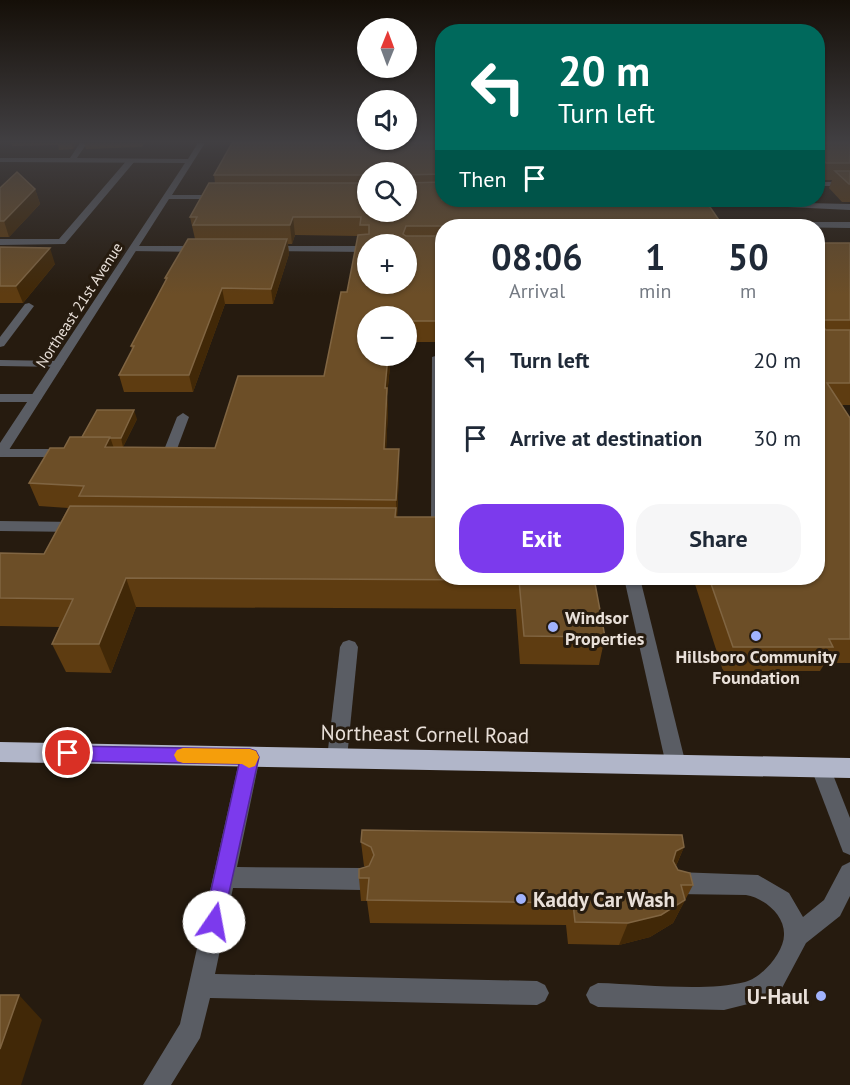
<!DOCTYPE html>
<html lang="en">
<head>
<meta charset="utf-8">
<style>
	:root { --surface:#fff; --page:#f6f6f7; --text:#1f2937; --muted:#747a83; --accent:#7c3aed }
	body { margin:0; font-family:"PT Sans",sans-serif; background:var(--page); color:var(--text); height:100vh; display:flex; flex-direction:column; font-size:22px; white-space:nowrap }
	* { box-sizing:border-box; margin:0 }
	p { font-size:20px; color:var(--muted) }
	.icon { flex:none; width:33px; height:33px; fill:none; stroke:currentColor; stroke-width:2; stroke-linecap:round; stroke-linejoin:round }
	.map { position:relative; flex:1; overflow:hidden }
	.side { position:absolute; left:435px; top:219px; width:390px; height:366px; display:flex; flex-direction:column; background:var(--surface); border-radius:24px; box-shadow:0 2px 4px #0004 }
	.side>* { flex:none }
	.hud { position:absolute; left:435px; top:24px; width:390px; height:183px; border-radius:24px; box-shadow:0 2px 4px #0004; background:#00695c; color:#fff; overflow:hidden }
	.needle { width:39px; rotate:1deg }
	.tools { position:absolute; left:357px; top:18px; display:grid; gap:12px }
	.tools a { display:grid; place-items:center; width:60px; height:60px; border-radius:50%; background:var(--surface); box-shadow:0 2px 4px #0004; font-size:30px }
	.pin { position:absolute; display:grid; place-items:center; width:51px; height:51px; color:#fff; margin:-26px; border:3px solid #fff; border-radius:50%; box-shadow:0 2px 6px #0007 }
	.me { position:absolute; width:66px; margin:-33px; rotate:12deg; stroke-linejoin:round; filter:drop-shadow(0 0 4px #0008) }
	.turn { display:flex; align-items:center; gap:21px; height:126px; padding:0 24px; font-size:27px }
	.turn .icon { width:78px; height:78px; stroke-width:2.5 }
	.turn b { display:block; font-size:42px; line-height:51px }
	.then { display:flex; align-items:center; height:57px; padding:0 24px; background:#0003; gap:12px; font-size:22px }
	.eta { display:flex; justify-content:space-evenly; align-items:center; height:102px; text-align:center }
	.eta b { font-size:36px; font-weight:600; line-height:42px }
	.primary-button { display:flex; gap:12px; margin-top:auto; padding:12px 24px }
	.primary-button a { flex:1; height:69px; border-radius:24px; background:var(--accent); color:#fff; font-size:24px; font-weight:600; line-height:69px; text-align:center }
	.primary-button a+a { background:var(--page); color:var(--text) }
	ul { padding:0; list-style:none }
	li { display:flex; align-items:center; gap:18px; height:78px; padding:0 24px }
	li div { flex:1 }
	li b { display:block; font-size:22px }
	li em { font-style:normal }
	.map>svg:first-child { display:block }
</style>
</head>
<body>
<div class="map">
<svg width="850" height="1085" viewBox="0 0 850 1085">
	<rect width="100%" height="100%" fill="#261b0f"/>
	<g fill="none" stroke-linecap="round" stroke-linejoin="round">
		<g fill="#5a5d64" fill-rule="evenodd">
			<polygon points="128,159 135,161 65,244 0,245 0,239 59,239"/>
			<rect x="818" y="182" width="32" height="4"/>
			<polygon points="679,200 850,204 850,210 683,202"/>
			<polygon points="719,222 850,222 850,228 716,226 716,223"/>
			<polygon points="133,246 202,246 207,249 202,252 130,251 130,247"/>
			<polygon points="268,246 368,246 368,252 265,251 263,249"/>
			<polygon points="29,303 34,306 4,346 0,347 0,337 25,304"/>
			<polygon points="442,354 442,535 432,536 425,531 431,526 432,357"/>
			<polygon points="0,360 58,361 64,364 58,367 0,366"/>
			<polygon points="0,394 36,394 42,398 36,402 0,402"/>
			<polygon points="183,413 189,417 174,457 151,456 149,453 151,450 164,450 177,417"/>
			<polygon points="0,449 66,449 73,453 66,457 0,457"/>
			<polygon points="0,521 78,522 85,527 78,532 0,531"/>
			<polygon points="624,578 640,578 686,765 683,771 676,774 669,771 666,765"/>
			<polygon points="349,640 355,642 358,647 347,758 344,764 337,766 330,764 327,758 340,647 343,642"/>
			<polygon points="250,749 257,751 260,757 237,867 363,868 371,871 374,879 371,887 363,890 233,888 215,974 537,981 545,985 549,993 545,1001 537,1005 210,998 200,1038 171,1085 143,1085 180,1024 240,757 243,751"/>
			<polygon points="821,759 828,762 850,818 850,855 843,852 811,768 814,762"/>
			<path d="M 850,862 L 850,896 L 840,916 L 806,943 L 782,988 L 760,1001 L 724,1010 L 598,1007 L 590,1003 L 586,995 L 590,987 L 598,983 C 641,984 705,992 745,982 C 762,978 784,952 784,935 C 785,915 764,898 746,895 L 676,894 L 668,891 L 665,883 L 668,875 L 676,872 L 758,875 L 789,893 L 803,917 L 824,900 L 842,866 Z"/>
		</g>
		<polygon fill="#5a5d64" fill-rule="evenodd" points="80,143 87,143 77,158 188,159 198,143 205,143 172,195 221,195 225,197 221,199 169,199 7,453 0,457 0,443 185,163 0,162 0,158 70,158"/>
		<polygon fill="#b1b6c9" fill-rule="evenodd" points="0,742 850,758 850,778 0,762"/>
	</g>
	<g fill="#5e3c11" fill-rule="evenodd">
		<polygon points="11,143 77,143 73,149 59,150 58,145 12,146"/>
		<polygon points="84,143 144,143 142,147 86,149"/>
		<path d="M 442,143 L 442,342 L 406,342 L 406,316 L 368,316 L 368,356 L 391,356 L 387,396 L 388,410 L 386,449 L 399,472 L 397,517 L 594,578 L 605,637 L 599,665 L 520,664 L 516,609 L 136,607 L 111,673 L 66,672 L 52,644 L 59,627 L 0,626 L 0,553 L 44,554 L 68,508 L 39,506 L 29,483 L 64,448 L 82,437 L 137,419 L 123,447 L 215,448 L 324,376 L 347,292 L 358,236 L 295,235 L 292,244 L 288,244 L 289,254 L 273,304 L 225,304 L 193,392 L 124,392 L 119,375 L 132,350 L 131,346 L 166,282 L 165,278 L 195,239 L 190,217 L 215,183 L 214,175 ZM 368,172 L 406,172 L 406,212 L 368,212 Z"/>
		<polygon points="818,143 850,143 850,202 842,202 829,188 832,180 820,180 818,177"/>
		<polygon points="0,188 35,189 40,204 9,237 0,237"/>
		<polygon points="818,243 850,243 850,405 842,405 850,418 850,663 825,663 820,671 723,671 693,578 818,578"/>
		<polygon points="0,247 55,264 23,303 0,303"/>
		<polygon points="361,842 684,847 676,866 678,870 693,885 673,923 650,937 619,945 568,944 566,925 370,923 367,901 361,901 359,878 366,867 364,866"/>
	</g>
	<g fill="#412807">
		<polygon points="71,143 77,143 73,149"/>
		<polygon points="35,189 40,204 9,237 4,221"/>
		<polygon points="293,217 295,235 292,244 290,225"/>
		<polygon points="287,239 289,254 273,304 271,289"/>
		<polygon points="50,248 55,264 23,303 16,286"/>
		<polygon points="222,288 225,304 193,392 189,375"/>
		<polygon points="388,356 391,356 387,396 388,410 385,472 384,449 385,388"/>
		<polygon points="134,410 137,419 123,447 121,438"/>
		<polygon points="110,437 118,460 105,447"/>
		<polygon points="399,449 399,472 397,523 396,500"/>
		<polygon points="126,578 136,607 111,673 99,644"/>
		<polygon points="684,847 674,870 666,874 676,851"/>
		<polygon points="685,900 673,923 650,937 619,945 628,923"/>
		<polygon points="19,995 42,1020 21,1085 0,1085 0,1049"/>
	</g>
	<g fill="#6c4e27" stroke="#806542" stroke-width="1.5" fill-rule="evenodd">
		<polygon points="232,143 442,143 442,176 442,174 406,175 406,172 368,172 368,175 214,175"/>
		<polygon points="818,143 850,143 850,163 826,163 818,155"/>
		<polygon points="835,171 850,171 850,184 849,184"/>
		<polygon points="17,172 35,189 4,221 0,221 0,188"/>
		<path d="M 442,182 L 442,200 L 626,200 L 628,204 L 708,204 L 723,226 L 406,226 L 403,234 L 406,236 L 442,236 L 442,321 L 406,321 L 406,316 L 368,316 L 368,356 L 388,356 L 385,388 L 387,388 L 384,449 L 399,449 L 396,500 L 79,496 L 84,486 L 29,483 L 50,448 L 64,448 L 70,437 L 110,437 L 105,447 L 215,448 L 238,376 L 324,376 L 341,292 L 347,292 L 358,235 L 369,234 L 369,225 L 360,225 L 361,217 L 293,217 L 290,225 L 193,225 L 197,217 L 190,217 L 209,183 L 368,183 L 368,212 L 406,212 L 406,183 ZM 368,244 L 406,244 L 406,284 L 368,284 Z"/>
		<polygon points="188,239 287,239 271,289 222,288 189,375 119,375 134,346 131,346 167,278 165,278"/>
		<polygon points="818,243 850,243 850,320 824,320 824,328 826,330 850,330 850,383 827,383 850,418 850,639 829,639 833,647 733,647 709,578 818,578"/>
		<polygon points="0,247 50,248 16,286 0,286"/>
		<polygon points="97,410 134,410 121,438 110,438 110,437 82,437"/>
		<polygon points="70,506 396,508 395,517 442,517 442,578 594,578 605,637 524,636 519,580 126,578 99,644 52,644 73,599 0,598 0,553 44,554"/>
		<polygon points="362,830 682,835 684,847 676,851 673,861 678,870 690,873 693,885 681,885 685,900 661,915 628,923 575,922 573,903 367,900 369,878 359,878 359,869 369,866 374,855 371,847 361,842"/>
		<polygon points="0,995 19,995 0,1049"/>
	</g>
	<linearGradient id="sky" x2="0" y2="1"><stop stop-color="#150f08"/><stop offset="0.48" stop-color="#413f42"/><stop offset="1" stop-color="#413f42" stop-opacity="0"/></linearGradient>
	<rect width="850" height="295" fill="url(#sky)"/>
	<polygon fill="#7c3aed" stroke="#51269a" stroke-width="1.5" points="68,746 250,749 256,751 259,757 221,929 214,932 207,929 204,922 239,764 68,761 62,759 59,753 62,748"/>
	<polygon fill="#f59e0b" points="183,748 250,749 256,751 259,757 255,766 249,768 242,764 183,763 177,761 174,755 177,750"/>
	<g fill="#a1b3fd" stroke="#261b0f" stroke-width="2">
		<circle cx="553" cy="627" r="6"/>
		<circle cx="756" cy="636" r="6"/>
		<circle cx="521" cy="899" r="6"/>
		<circle cx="821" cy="996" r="6"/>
	</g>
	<g text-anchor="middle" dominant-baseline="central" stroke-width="6" stroke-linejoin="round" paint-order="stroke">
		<g font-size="15" fill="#e9e0d9" stroke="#261b0f">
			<text transform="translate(79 305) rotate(-57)">Northeast 21st Avenue</text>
		</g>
		<g font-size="18" font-weight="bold" fill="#e9e0d9" stroke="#261b0f" text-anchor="start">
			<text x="565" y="617">Windsor<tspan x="565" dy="21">Properties</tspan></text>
			<text x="756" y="656" text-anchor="middle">Hillsboro Community<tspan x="756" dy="21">Foundation</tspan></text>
		</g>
		<g font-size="21" fill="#e9e0d9" stroke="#261b0f">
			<text transform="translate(425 734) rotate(1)">Northeast Cornell Road</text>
		</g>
		<g font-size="21" font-weight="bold" fill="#e9e0d9" stroke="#261b0f" text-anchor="start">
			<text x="533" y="899">Kaddy Car Wash</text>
			<text x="809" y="996" text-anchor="end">U-Haul</text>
		</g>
	</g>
</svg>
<div class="tools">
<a><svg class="needle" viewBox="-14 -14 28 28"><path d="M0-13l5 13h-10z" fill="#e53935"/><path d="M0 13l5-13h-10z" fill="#747a83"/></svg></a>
<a><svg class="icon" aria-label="sound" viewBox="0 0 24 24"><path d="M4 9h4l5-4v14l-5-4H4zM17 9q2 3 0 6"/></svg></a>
<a><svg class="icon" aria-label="search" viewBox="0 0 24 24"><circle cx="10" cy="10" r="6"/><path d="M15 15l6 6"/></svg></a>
<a>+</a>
<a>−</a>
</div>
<div class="pin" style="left:68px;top:753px;background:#d93025"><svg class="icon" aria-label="arrive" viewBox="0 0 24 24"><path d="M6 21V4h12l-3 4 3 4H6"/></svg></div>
<svg class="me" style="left:214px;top:922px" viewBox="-20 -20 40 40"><circle r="19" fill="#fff"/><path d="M0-13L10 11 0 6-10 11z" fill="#7c3aed"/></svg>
<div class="hud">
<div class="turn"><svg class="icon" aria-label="left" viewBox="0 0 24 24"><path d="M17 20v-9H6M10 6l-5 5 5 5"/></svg><div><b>20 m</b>Turn left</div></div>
<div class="then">Then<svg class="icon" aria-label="arrive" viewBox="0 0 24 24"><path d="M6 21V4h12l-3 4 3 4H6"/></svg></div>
</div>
<section class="side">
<div class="eta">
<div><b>08:06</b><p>Arrival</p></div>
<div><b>1</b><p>min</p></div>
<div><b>50</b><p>m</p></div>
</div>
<ul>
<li><svg class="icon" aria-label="left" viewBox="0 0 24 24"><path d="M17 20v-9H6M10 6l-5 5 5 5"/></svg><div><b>Turn left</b></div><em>20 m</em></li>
<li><svg class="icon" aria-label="arrive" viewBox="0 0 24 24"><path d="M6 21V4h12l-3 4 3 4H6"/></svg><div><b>Arrive at destination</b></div><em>30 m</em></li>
</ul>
<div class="primary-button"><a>Exit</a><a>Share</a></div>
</section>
</div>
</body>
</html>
